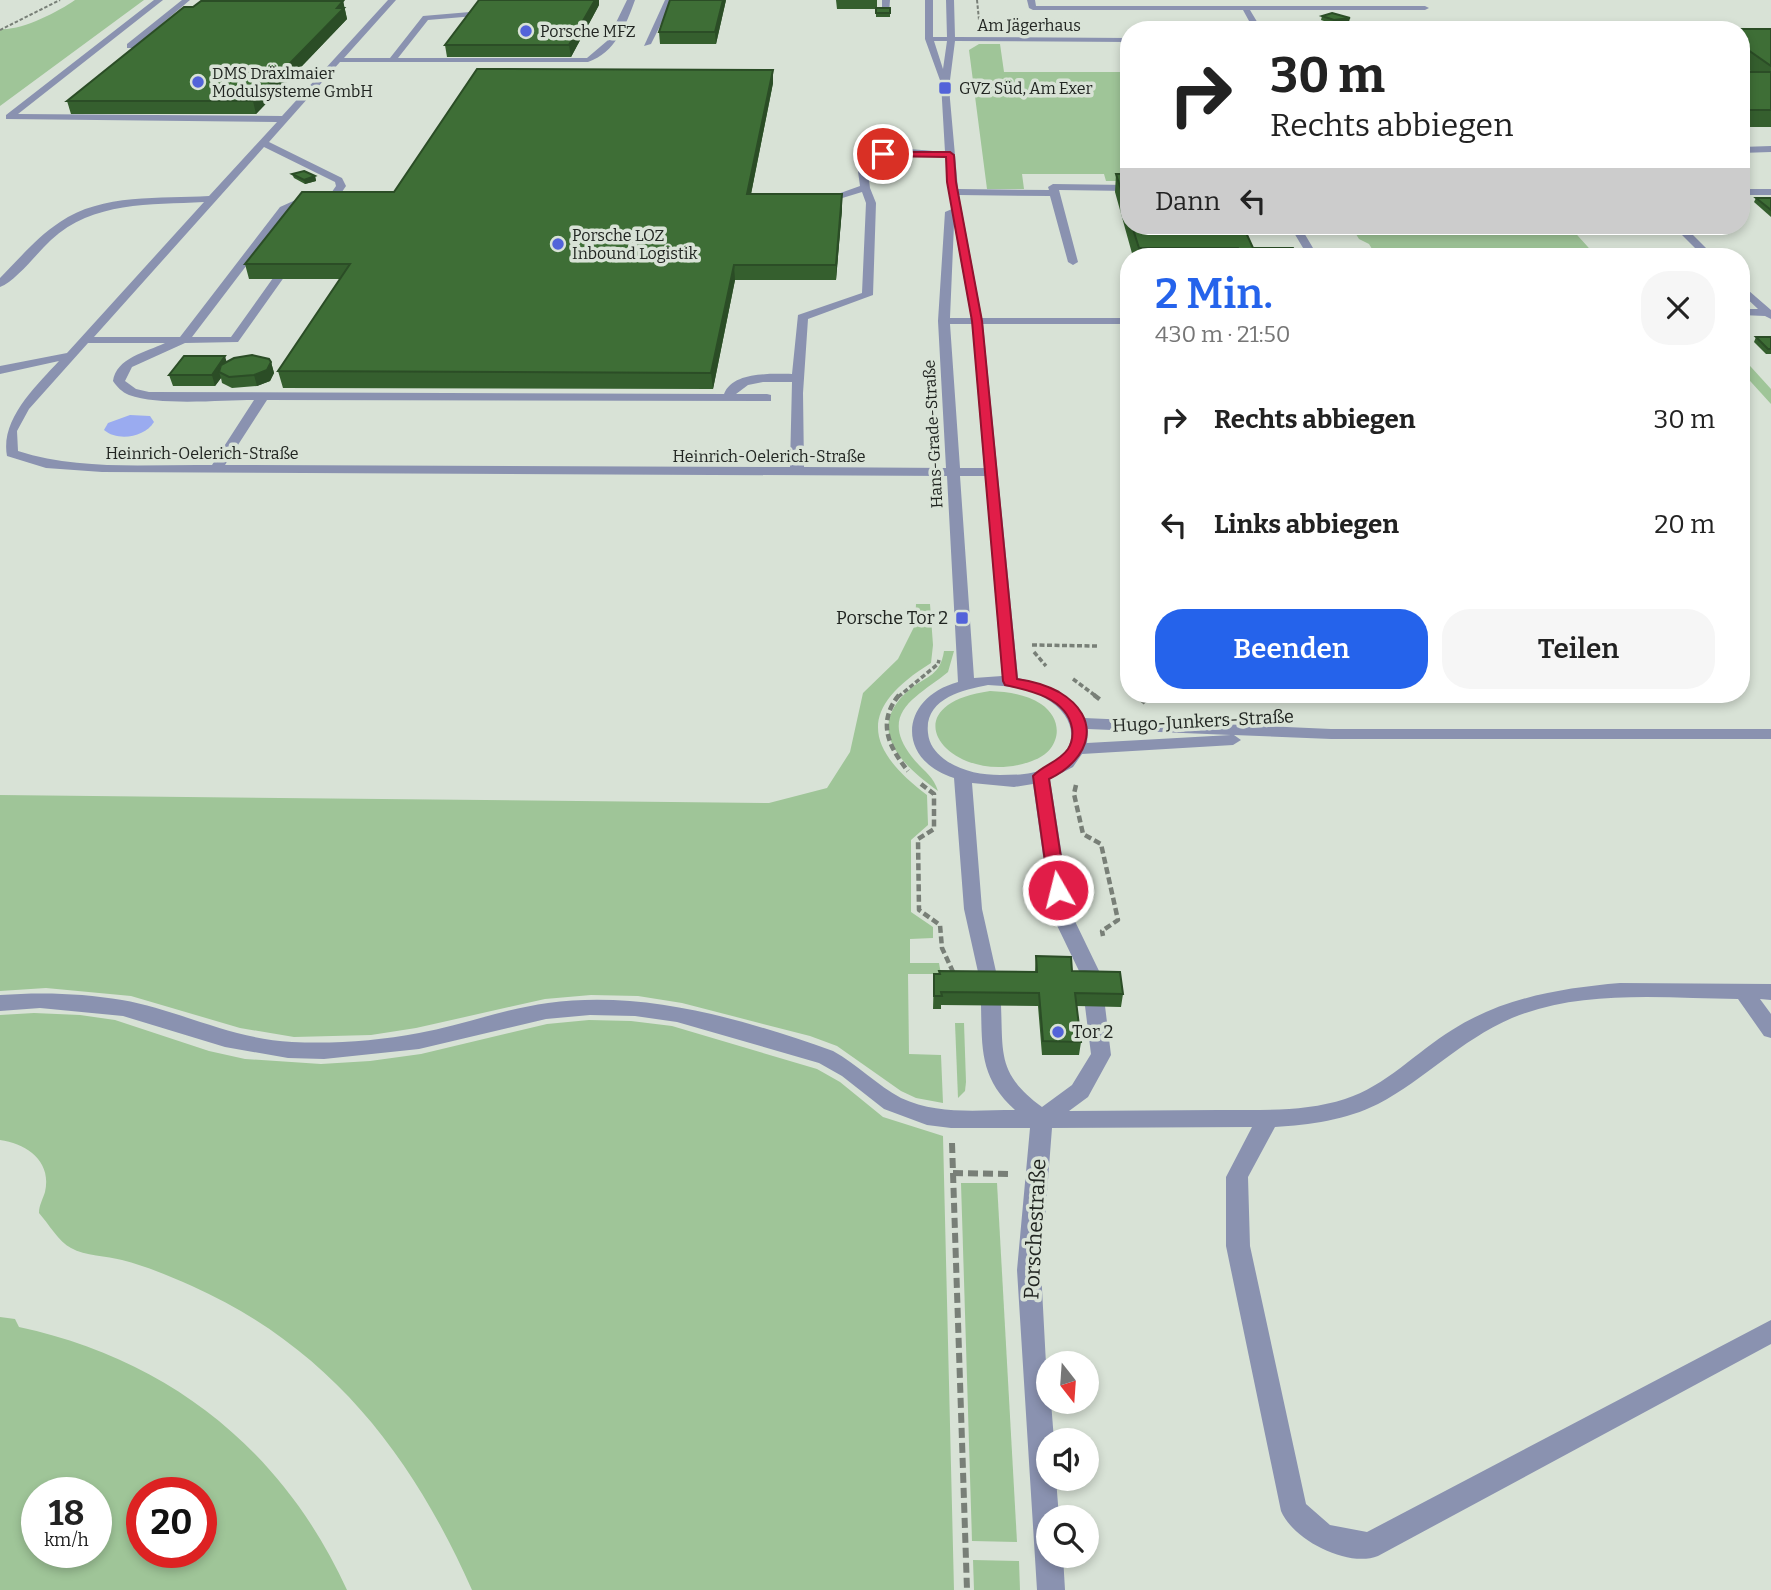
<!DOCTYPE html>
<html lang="de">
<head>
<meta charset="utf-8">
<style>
	:root { --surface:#fff; --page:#f6f6f6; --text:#222; --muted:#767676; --accent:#2563eb }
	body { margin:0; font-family:Bitter,serif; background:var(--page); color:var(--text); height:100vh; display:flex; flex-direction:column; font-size:26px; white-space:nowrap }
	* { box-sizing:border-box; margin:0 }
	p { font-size:23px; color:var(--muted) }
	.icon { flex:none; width:38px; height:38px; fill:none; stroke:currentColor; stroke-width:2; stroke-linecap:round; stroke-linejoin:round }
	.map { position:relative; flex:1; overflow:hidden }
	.side { position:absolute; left:1120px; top:248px; width:630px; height:455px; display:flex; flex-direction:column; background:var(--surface); border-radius:28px; box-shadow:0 4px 10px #0003 }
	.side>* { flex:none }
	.banner { position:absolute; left:1120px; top:21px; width:630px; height:214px; border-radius:28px; box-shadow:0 4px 10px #0003; background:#fff; color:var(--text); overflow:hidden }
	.needle { width:46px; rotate:163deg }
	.tools { position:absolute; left:1036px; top:1351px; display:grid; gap:14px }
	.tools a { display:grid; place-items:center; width:63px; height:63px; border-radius:50%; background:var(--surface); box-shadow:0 4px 10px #0003; font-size:35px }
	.speed { position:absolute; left:21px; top:1477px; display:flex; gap:14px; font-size:35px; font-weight:700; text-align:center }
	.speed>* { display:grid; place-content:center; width:91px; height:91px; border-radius:50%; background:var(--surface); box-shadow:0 4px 10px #0003; line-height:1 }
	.speed small { font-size:18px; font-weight:400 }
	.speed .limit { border:10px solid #d22; background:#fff; color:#111 }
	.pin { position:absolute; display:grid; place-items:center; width:60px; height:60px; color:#fff; margin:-30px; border:4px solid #fff; border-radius:50%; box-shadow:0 2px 7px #0007 }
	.me { position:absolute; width:77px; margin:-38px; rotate:352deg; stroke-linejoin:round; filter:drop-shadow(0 0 5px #0008) }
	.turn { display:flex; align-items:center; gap:24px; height:147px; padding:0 35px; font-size:32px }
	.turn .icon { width:91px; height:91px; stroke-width:2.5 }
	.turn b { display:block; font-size:49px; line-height:60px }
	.then { display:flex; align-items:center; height:66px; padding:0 35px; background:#0003; gap:14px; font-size:26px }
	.round { display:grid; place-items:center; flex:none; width:74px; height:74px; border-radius:28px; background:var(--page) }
	.summary { display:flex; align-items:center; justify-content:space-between; height:119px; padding:0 35px }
	h1 { font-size:42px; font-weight:600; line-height:52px; color:var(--accent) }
	.action { display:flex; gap:14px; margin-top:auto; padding:14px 35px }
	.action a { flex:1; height:80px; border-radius:28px; background:var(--accent); color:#fff; font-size:28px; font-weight:600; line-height:80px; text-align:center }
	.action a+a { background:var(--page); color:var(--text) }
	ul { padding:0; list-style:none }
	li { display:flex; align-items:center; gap:21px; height:105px; padding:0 35px }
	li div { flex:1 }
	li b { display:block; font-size:26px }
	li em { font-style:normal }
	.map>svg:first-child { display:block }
</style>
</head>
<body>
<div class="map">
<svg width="1771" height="1590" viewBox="0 0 1771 1590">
	<rect width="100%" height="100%" fill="#d8e2d6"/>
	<g fill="#9fc598" fill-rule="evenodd">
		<path d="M 75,0 L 144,0 L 0,106 L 0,29 C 21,31 58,12 75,0 Z"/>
		<polygon points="979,44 1000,44 1004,72 1129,72 1129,181 1106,181 1104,174 1022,174 1024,189 987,189 969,50"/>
		<polygon points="1351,226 1569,226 1597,257 1377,257 1369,244 1359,239"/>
		<polygon points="1741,356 1771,389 1771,404 1741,371"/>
		<path d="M 916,604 L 930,604 L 933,645 L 931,663 C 860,707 862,746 927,795 L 928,825 L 911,840 L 911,912 L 933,927 L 933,938 L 910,939 L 910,963 L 939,963 L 941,974 L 908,974 L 909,1054 L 941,1055 L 943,1103 L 916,1098 L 901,1091 L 837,1046 L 810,1036 L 682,1003 L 638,996 L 591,995 L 545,999 L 416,1028 L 371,1035 L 294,1037 L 240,1028 L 131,996 L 46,988 L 0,991 L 0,795 L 769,803 L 827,788 L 850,752 L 863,693 L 898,659 L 915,625 Z"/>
		<path d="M 944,651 L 954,651 L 948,672 C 919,696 877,712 912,757 C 922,770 933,775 938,791 C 902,765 863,729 910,689 C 928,675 940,676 944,651 Z"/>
		<path d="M 990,691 C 1008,692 1026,694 1041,704 C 1066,721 1060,752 1032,761 C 953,790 883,706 990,691 Z"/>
		<path d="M 34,1013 L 80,1015 L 115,1020 L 209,1051 L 245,1059 L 321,1064 L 370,1061 L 421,1054 L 547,1024 L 589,1020 L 631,1021 L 672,1026 L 817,1069 L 840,1082 L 883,1117 L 943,1136 L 954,1590 L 472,1590 C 412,1455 330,1348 192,1286 C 169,1276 146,1266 122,1260 C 107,1256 85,1256 71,1248 C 59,1242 48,1223 39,1213 C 39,1205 43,1199 45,1192 C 52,1161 27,1144 0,1140 L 0,1015 Z"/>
		<polygon points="955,1023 964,1023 966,1082 965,1091 958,1098"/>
		<polygon points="961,1183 997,1183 1017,1542 972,1541"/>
		<path d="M 0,1317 L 15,1319 L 19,1327 C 169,1359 283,1450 347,1590 L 0,1590 ZM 37,1493 L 96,1493 L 96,1552 L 37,1552 ZM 142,1493 L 201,1493 L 201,1552 L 142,1552 Z"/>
		<polygon points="973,1560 1019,1561 1020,1590 974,1590"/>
	</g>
	<path fill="#9aabf0" d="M 130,415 L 150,416 L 154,422 C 145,437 118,442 104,430 L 108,423 Z"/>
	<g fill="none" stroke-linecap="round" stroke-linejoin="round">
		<g stroke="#787f77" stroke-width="2" stroke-dasharray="3.5 2" stroke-linecap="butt">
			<polyline points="977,0 979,20"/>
			<polyline points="0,30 60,0"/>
		</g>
		<g stroke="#787f77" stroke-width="3.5" stroke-dasharray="5 2.5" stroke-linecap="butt">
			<polyline points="1032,645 1097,646"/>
			<polyline points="1034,652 1046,666"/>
			<polyline points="1073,679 1097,697"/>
			<polyline points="898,697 938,664 939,660"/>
		</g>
		<g stroke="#787f77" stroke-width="4.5" stroke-dasharray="7 3.5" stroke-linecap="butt">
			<path d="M 899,695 C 877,722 888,746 908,771"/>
			<polyline points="1094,695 1102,701"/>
			<polyline points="1142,703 1150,695"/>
			<polyline points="921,784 934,794 934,829 918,839 919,910 940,925 942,948 954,974"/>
			<polyline points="1076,785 1074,794 1083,834 1101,844 1118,920 1102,931 1103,936"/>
		</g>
		<g stroke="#787f77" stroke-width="6" stroke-dasharray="10 5" stroke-linecap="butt">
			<polyline points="952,1143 967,1590"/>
			<polyline points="953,1173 1011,1174"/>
		</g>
		<g fill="#8a92b0" fill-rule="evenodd">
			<path d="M 154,0 L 163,0 L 18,114 L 282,116 L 388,0 L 396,0 L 344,58 L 390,58 L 423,16 L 470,12 L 480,0 L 487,1 L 475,16 L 428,20 L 398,58 L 587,58 L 607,41 L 627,0 L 635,0 C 626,25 615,53 588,62 L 340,62 L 269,142 L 342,178 L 346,186 L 327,214 L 318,212 L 336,186 L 335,182 L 264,147 L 94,337 L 180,337 L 280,207 L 300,198 L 317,199 L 317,203 L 302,204 L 288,211 L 192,337 L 231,337 L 288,257 L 296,257 L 297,259 L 238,342 L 185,343 L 132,367 L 125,381 L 136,389 L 149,392 L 724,394 C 733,371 772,374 792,374 L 798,315 L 862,293 L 866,203 L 862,192 L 826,203 L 821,200 L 860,186 L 857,164 C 880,143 917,150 945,152 L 941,83 L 925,39 L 925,0 L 933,0 L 933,37 L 947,37 L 946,0 L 954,0 L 955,37 L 1129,38 L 1129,42 L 955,41 L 949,88 L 958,189 L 1049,190 L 1048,187 L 1053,184 L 1129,185 L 1129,191 L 1059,190 L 1078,262 L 1073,265 L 1068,262 L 1050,196 L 959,195 L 982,318 L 1129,318 L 1129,324 L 983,324 L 1018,678 C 1046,684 1068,694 1084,718 L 1331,729 L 1771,729 L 1771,739 L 1331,739 L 1234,735 L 1241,740 L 1233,745 L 1082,754 L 1073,767 L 1050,779 L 1071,913 L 1100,973 L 1102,985 L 1099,990 L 1092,992 L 1085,990 L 1080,973 L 1051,913 L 1033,784 L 1014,787 L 972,783 L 982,909 L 999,985 L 996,990 L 989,992 L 982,990 L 964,909 L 954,778 C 895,759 900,698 958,682 L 947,476 L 102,472 L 46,468 L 7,456 C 0,419 37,385 59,361 L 0,374 L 0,366 L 67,353 L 204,202 C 150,205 93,201 51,240 C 37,253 16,281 0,287 L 0,278 C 19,259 37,237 60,222 C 102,193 161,199 209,196 L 277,122 L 6,119 L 6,115 ZM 934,41 L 947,41 L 943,69 ZM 916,155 L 946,157 L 952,209 L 945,212 L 938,321 L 946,468 L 804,467 L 803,393 L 808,319 L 873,295 L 876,203 L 870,188 L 867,165 L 883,157 ZM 954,224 L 971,318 L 950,318 ZM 950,324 L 972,324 L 984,468 L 960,468 ZM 88,343 L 165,343 C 146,352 116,358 113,381 C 117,387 122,392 129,395 C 159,406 221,400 254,400 L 212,465 C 148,464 80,471 18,451 L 17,431 L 29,409 ZM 763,382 L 792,382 L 790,467 L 225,465 L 267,400 L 771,401 L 771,395 L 767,394 L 736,394 L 748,385 ZM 960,476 L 985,476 L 1002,676 L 974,678 ZM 988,685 C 1008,686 1028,688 1045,698 C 1077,716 1082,749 1047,767 C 1033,775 1016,775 1000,775 C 981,775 960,771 944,759 C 935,752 929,744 928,733 C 924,699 962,690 988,685 ZM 1088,729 L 1231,735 L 1087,743 Z"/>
			<polygon points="182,0 190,0 133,48 127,48 127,44"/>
			<polygon points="665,0 673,0 651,44 644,46"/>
			<polygon points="882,0 890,0 889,13 882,11"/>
			<polygon points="1027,0 1035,0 1036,6 1425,6 1429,8 1425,10 1250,10 1262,30 1254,30 1243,10 1033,10 1029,8"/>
			<polygon points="1771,146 1771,152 1741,153 1741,147"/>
			<rect x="1741" y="189" width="30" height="6"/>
			<polygon points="1290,226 1300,226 1313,248 1356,249 1365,257 1306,253"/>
			<polygon points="1673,226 1684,226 1715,257 1704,257"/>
			<polygon points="1741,284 1771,310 1771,319 1765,316 1741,315 1741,309 1758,309 1741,293"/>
			<path d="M 1620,983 L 1771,984 L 1771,1000 L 1760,999 L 1771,1014 L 1771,1038 L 1764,1036 L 1738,999 C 1665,998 1581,989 1512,1018 C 1459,1041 1426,1079 1378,1104 C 1346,1120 1310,1125 1275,1127 L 1248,1177 L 1250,1246 L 1306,1504 L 1330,1525 L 1367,1532 L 1771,1320 L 1771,1344 L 1378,1556 C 1348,1568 1293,1540 1281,1511 L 1226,1246 L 1226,1177 L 1252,1127 L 1052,1128 L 1041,1270 L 1048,1402 L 1051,1402 L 1054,1440 L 1048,1440 L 1048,1479 L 1056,1479 L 1059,1517 L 1048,1517 L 1048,1556 L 1063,1556 L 1065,1590 L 1037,1590 L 1017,1270 L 1030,1128 L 951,1128 L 927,1125 L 884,1109 L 842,1076 L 819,1063 L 677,1022 L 635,1016 L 590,1015 L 546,1019 L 419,1049 L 324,1059 L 288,1058 L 225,1047 L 123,1016 L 40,1008 L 0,1011 L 0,995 C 40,992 82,993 122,1000 C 179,1010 231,1039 292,1042 C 334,1044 377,1041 419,1033 C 462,1025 504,1009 548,1003 C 645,990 743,1019 833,1051 C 857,1064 878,1086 901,1098 C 937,1115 977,1110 1015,1110 C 980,1078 982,1050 981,1005 L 984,1000 L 991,997 L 998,1000 L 1001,1005 C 1003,1056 998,1074 1042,1107 L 1072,1085 L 1091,1054 L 1085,1006 L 1088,1001 L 1095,998 L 1102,1001 L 1105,1006 L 1111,1055 L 1088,1097 L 1069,1111 C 1119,1111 1169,1110 1219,1110 C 1260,1110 1305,1112 1345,1099 C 1386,1086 1416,1052 1452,1030 C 1502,998 1561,988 1620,983 Z"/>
		</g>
	</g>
	<g fill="#355f2e">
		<polygon points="726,0 716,44 660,44 659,32"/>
		<polygon points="836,0 877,0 877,8 890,8 890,17 876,17 876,9 837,9"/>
		<polygon points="343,1 347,19 256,114 71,114 67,101"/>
		<polygon points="599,5 571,57 447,57 445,45"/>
		<polygon points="1322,16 1349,22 1333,24 1321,20"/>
		<polygon points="1719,29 1771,29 1771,127 1741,127 1741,72 1752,72 1741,65 1741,30"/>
		<polygon points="773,70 773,83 751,194 842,209 836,280 735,280 713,389 283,388 278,371 340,279 249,279 245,264"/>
		<polygon points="292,174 315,176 316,181 305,184 294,178"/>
		<polygon points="1116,174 1129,174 1129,226 1243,226 1253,248 1298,257 1133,257 1115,192"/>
		<polygon points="1756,198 1771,198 1771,217 1754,202"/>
		<polygon points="1756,337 1771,337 1771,354 1766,354 1754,342"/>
		<polygon points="227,362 271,362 274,373 270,381 257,386 232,388 222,383 221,378 215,386 173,386 169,375"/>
		<polygon points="1036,956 1123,994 1121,1007 1077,1006 1081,1042 1079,1055 1042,1055 1038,1006 941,1005 941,1009 933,1009 934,974 1035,972"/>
	</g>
	<g fill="#2b4d26">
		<polygon points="595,0 599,0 599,5 571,57 569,45"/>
		<polygon points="723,0 726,0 716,44 715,32"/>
		<polygon points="343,1 347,19 256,114 253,101"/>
		<polygon points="1350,18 1349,22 1333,24 1334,20"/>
		<polygon points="773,70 773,83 748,209 747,194"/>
		<polygon points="315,176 316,181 305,184 304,180"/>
		<polygon points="842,194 842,209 836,280 836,265"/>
		<polygon points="734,265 735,280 713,389 711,373"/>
		<polygon points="225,356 228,367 219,372 221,378 215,386 212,375"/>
		<polygon points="271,362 274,373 270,381 257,386 254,375"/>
	</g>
	<g fill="#3e6e36" stroke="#2b4d26" stroke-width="2">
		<polygon points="479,0 595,0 569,45 445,45"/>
		<polygon points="670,0 723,0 715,32 659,32"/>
		<polygon points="201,1 343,1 337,8 344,8 253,101 67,101 184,7 193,7"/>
		<rect x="876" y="8" width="14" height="5"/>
		<polygon points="1332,13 1350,18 1334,20 1322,16"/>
		<polygon points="1719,29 1771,29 1771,66 1741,45 1741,30"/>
		<polygon points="477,69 773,70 747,194 842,194 836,265 734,265 711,373 278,371 350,264 245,264 302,192 394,192"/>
		<rect x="1741" y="72" width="30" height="38"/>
		<polygon points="304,171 315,176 304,180 292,174"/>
		<polygon points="1116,174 1129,174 1129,215"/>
		<polygon points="1756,198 1771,198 1771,210"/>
		<polygon points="1132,226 1243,226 1253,248 1293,248 1298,257 1242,257 1238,248 1139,248"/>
		<polygon points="1756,337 1771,337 1771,349 1768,349"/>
		<polygon points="252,355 269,359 271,362 267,370 254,375 229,377 219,372 221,365 234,358"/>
		<polygon points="184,356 225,356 212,375 169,375"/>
		<polygon points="1036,956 1071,957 1072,971 1120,972 1123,994 1075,993 1081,1042 1043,1041 1039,993 941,992 942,996 934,996 934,974 940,974 939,971 1037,972"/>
	</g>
	<path fill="#e11d48" stroke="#92132f" stroke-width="2" d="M 883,152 L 950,152 L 954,155 L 956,182 L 982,321 L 1017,679 C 1032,681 1046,685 1059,692 C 1103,718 1091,759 1049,779 L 1066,890 L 1058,896 L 1049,890 L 1033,776 C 1043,765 1059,762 1068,749 C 1072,743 1073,735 1072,728 C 1067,698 1029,690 1005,685 L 1003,681 L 972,321 L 947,182 L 946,157 L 880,156 Z"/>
	<g fill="#5363d9" stroke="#d8e2d6" stroke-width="2.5">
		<circle cx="526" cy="31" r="7"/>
		<circle cx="198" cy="82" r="7"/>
		<rect x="938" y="81" width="14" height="14" rx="3.5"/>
		<circle cx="558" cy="244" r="7"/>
		<rect x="955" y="611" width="14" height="14" rx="3.5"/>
		<circle cx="1058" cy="1032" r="7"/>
	</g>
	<g text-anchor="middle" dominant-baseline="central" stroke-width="7" stroke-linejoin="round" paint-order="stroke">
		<g font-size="16" fill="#212521" stroke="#d8e2d6">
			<text x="1029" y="25">Am Jägerhaus</text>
			<text transform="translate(933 434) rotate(-93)">Hans-Grade-Straße</text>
			<text x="202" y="453">Heinrich-Oelerich-Straße</text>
			<text x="769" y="456">Heinrich-Oelerich-Straße</text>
		</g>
		<g font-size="16" fill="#212521" stroke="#d8e2d6" text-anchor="start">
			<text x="540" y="31">Porsche MFZ</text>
			<text x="212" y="73">DMS Dräxlmaier<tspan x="212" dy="18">Modulsysteme GmbH</tspan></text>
			<text x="959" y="88">GVZ Süd, Am Exer</text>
			<text x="572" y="235">Porsche LOZ<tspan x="572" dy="18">Inbound Logistik</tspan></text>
		</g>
		<g font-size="18" fill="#212521" stroke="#d8e2d6" text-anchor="end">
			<text x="948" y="618">Porsche Tor 2</text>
			<text x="1072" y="1032" text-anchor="start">Tor 2</text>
		</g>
		<g font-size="18" fill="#212521" stroke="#d8e2d6">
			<text transform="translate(1203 721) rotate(-3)">Hugo-Junkers-Straße</text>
		</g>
		<g font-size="21" fill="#212521" stroke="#d8e2d6">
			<text transform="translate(1035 1229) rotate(-87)">Porschestraße</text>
		</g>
	</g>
</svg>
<div class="tools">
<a><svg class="needle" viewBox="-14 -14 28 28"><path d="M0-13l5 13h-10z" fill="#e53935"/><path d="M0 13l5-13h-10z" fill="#767676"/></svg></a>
<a><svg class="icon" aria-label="sound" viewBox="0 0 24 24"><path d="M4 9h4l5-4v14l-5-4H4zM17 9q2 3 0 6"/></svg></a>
<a><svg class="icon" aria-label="search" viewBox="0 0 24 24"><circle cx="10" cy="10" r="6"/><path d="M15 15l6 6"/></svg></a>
</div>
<div class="speed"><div>18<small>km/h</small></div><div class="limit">20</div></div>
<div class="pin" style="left:883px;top:154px;background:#d93025"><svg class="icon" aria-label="arrive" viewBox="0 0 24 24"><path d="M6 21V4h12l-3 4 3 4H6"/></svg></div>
<svg class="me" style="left:1058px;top:890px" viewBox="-20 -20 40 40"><circle r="17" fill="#e11d48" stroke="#fff" stroke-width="3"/><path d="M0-11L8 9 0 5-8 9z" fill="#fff"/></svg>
<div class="banner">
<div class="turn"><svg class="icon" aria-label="right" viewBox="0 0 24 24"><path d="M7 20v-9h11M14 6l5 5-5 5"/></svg><div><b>30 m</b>Rechts abbiegen</div></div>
<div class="then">Dann<svg class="icon" aria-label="left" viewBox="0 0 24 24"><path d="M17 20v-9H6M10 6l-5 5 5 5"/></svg></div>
</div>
<section class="side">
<div class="summary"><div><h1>2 Min.</h1><p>430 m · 21:50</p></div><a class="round"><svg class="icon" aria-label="close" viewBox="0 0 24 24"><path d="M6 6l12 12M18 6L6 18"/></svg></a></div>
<ul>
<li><svg class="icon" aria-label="right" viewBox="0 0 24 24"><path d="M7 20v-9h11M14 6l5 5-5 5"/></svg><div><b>Rechts abbiegen</b></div><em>30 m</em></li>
<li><svg class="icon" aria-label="left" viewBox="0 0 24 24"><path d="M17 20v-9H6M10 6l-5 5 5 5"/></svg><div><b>Links abbiegen</b></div><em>20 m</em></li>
</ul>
<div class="action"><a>Beenden</a><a>Teilen</a></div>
</section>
</div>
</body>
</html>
